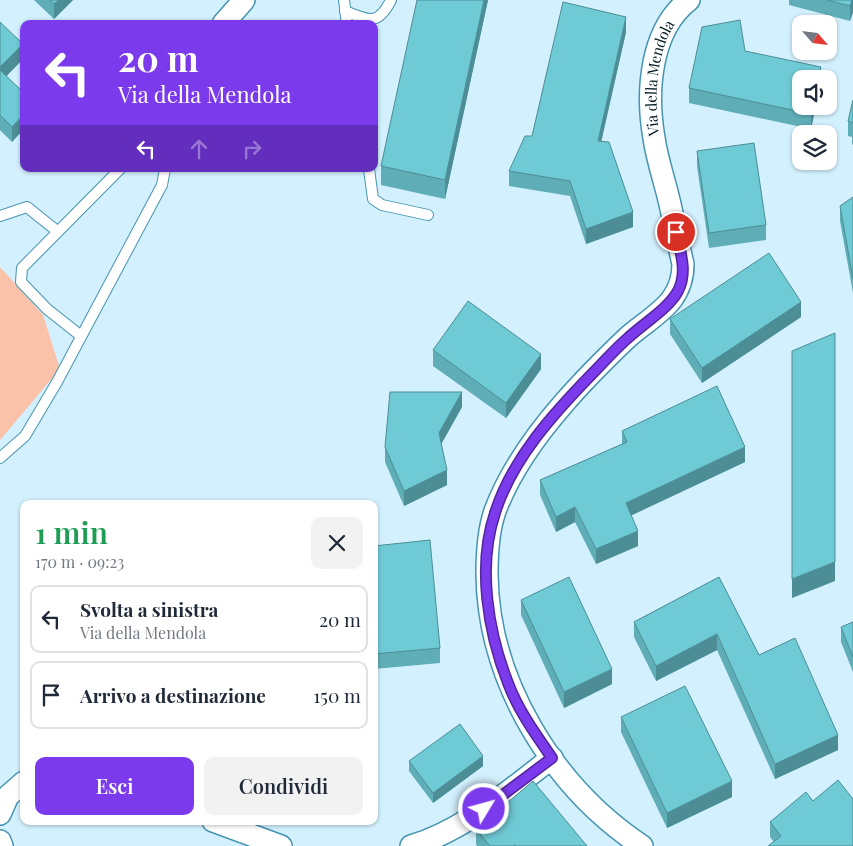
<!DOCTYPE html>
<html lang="it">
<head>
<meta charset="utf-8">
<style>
	:root { --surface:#fff; --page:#f2f2f3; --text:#1f2937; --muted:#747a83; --line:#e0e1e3; --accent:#7c3aed }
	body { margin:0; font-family:"Playfair Display",serif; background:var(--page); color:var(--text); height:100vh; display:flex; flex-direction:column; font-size:19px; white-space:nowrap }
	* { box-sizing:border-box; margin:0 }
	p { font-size:16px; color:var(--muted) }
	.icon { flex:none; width:28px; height:28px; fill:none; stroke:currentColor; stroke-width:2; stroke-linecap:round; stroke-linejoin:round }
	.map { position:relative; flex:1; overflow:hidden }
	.details { position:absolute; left:20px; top:500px; width:358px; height:325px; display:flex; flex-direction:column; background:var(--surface); border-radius:10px; box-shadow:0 1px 4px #0004 }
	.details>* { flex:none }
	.guide { position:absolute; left:20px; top:20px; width:358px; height:152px; border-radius:10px; box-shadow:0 1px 4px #0004; background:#7c3aed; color:#fff; overflow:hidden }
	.needle { width:32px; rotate:118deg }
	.fabs { position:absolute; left:792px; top:15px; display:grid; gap:10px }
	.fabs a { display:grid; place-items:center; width:45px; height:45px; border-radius:10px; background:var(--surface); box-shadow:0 1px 4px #0004; font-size:25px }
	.pin { position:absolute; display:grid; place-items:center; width:42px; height:42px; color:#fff; margin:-21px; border:2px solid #fff; border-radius:50%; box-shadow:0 1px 5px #0007 }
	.me { position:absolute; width:55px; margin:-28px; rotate:53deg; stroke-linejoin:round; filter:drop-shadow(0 0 4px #0008) }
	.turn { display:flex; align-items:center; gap:18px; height:105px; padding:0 15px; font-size:22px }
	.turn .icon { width:65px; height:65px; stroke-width:2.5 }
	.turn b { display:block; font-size:35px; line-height:42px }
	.lanes { display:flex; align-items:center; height:48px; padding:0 15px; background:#0003; justify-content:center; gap:25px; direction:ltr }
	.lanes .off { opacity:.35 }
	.round { display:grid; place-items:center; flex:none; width:52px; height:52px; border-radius:10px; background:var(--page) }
	.summary { display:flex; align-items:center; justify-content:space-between; height:85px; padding:0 15px }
	h1 { font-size:30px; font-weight:600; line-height:38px; color:#1e9e55 }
	.primary-button { display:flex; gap:10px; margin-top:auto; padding:10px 15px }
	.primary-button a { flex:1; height:58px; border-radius:10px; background:var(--accent); color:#fff; font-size:20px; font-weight:600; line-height:58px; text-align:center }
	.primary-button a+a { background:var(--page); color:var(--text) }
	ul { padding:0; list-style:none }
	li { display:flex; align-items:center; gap:15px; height:68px; margin:0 10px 8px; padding:0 5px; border:2px solid var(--line); border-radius:10px }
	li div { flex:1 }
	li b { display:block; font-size:19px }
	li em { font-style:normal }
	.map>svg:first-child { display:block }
</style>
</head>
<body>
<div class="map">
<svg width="853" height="846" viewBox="0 0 853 846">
	<rect width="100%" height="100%" fill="#d2f0fd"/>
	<polygon fill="#fac3a9" points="0,267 43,315 60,369 0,440"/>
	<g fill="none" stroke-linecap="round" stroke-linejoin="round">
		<defs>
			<g id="service">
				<polyline points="344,0 347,24"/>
				<path d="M 345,11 C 369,21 378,26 391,0"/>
				<polyline points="369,169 373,199 382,205 428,215"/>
				<polyline points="0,216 27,207 57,231"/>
				<polyline points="81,336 47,309 21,282 22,268 120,169"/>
				<polyline points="0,458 25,436 57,382 162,185 165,169"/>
			</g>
			<g id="minor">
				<polyline points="223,24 244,0"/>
				<polyline points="0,814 8,796 24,782"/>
				<polyline points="213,821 281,846"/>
				<polyline points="0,841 2,846"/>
				<path d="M 411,846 C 464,831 509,790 552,758"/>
				<path id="s1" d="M 642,846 C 553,787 488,681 487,574 C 487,553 488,531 495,511 C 510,471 536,435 564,403 C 583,381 605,359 627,338 C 641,325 661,314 672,299 C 680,288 683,277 683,264 C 678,243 674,221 669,200 C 664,179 657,159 654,138 C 646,92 650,30 689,0"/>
			</g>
		</defs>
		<use href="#service" stroke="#4594b2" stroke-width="12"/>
		<use href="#minor" stroke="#4594b2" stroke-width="24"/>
		<use href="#service" stroke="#fff" stroke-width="10"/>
		<use href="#minor" stroke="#fff" stroke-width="21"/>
	</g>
	<g fill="#5faeb7">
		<polygon points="34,0 73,0 54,19"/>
		<polygon points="488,0 445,199 381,185 381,166"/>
		<polygon points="789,0 853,0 853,12 850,21 789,5"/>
		<polygon points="0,22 23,59 6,76 24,93 12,142 0,130"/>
		<polygon points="626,32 601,141 633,227 586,244 570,196 509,186 509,171 532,136"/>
		<polygon points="745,51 821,79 811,129 689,103 689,88"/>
		<polygon points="853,100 853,145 852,144 852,137 848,136 848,121"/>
		<polygon points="697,151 766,225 766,240 709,248 697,166"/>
		<polygon points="853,197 853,293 840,221 840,206"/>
		<polygon points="801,317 702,383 670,334 670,319"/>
		<polygon points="433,350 541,369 506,418 433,366"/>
		<polygon points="462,407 441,444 447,485 404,506 385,462 385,447"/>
		<polygon points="622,431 745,462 631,515 638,546 596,564 575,522 556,532 540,495 540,480 622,444"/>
		<polygon points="374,546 440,648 440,663 374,669"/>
		<polygon points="719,577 759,655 838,750 775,779 717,650 656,681 634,637 634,622"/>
		<polygon points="521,600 612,684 564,708 521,615"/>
		<polygon points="853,622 853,672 841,642 841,627"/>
		<polygon points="621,717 732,797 667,828 621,732"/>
		<polygon points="409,761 483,766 433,803 409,771"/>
		<polygon points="853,799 774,842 770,837 770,822 813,801"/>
		<polygon points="476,829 587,846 477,846 476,844"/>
	</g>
	<g fill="#4d8d95">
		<polygon points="59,0 73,0 54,19 54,4"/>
		<polygon points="484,0 488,0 445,199 445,180"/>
		<polygon points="852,0 853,0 853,12 850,21 850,6"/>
		<polygon points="626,17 626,32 598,156 598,141"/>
		<polygon points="23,44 23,59 0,83 0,67"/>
		<polygon points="821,67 821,79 818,79"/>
		<polygon points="812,106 816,106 811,129 811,114"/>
		<polygon points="24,114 24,129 12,142 12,127"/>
		<polygon points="633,212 633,227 586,244 586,229"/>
		<polygon points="801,302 801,317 702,383 702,368"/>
		<polygon points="835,333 835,581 792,598 792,579"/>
		<polygon points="541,354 541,369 506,418 506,403"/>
		<polygon points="462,392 462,407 439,448 439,433"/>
		<polygon points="745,447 745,462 626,518 626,503"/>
		<polygon points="447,470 447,485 404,506 404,491"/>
		<polygon points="575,507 575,522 556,532 556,517"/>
		<polygon points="638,531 638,546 596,564 596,549"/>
		<polygon points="717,634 717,650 656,681 656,666"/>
		<polygon points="612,669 612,684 564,708 564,692"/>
		<polygon points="838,735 838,750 775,779 775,764"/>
		<polygon points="483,756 483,766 433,803 433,793"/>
		<polygon points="732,781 732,797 667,828 667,813"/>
	</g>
	<g fill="#6ecad5" stroke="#4d8d95">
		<polygon points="50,0 59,0 54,4"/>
		<polygon points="417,0 484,0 445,180 381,166"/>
		<polygon points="827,0 852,0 850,6"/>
		<polygon points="563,2 626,17 598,141 609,142 633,212 586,229 570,181 509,171 525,136 532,136"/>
		<polygon points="740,20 745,51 821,67 818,79 801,79 801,106 812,106 811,114 689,88 702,27"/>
		<polygon points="0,22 23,44 0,67"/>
		<polygon points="0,70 24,93 24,114 12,127 0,115"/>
		<polygon points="853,100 853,123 848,121"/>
		<polygon points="754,143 766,225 709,233 697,151"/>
		<polygon points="853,197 853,278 840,206"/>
		<polygon points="769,253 801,302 702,368 670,319"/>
		<polygon points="468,301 541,354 506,403 433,350"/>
		<polygon points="835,333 835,562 792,579 792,351"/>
		<polygon points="717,386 745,447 626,503 638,531 596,549 575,507 556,517 540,480 627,442 622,431"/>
		<polygon points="390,392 462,392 439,433 447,470 404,491 385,447"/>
		<polygon points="430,540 440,648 374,654 374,546"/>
		<polygon points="569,577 612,669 564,692 521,600"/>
		<polygon points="719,577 759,655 795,638 838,735 775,764 717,634 656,666 634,622"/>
		<polygon points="853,622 853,657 841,627"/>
		<polygon points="685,686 732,781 667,813 621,717"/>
		<polygon points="460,724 483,756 433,793 409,761"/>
		<polygon points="838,780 853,799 853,846 768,846 781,836 770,822 806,792 813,801"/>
		<polygon points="533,781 587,846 516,846 515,845 513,846 490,846 476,829"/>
	</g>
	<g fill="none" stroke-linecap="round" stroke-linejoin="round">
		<defs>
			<path id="route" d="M 484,809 L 552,758 C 536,735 518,710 508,683 C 488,632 477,566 495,513 C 512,459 553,414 591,375 C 604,362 615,349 629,337 C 644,323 668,309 678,291 C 688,272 680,251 676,232"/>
		</defs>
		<use href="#route" stroke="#51269a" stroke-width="12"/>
		<use href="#route" stroke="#7c3aed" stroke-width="9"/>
	</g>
	<g text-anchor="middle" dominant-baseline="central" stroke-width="5" stroke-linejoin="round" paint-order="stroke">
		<g font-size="15" fill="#011922" stroke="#fff">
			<text stroke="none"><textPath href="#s1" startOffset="896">Via della Mendola</textPath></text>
		</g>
	</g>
</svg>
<div class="fabs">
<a><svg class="needle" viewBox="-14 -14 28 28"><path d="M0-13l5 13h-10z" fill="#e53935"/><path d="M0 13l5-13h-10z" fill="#747a83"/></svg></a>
<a><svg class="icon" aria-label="sound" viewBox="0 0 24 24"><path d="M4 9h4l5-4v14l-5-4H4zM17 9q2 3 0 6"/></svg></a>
<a><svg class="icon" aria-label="layers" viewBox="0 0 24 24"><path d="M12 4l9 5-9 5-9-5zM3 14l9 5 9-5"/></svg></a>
</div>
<div class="pin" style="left:676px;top:232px;background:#d93025"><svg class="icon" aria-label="arrive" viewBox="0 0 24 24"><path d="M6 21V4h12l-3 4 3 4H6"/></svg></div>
<svg class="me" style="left:484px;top:809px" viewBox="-20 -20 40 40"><circle r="17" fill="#7c3aed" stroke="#fff" stroke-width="3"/><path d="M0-11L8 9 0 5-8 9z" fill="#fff"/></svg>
<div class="guide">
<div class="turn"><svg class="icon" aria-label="left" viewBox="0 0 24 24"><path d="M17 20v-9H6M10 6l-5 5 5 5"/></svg><div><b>20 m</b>Via della Mendola</div></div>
<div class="lanes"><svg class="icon" aria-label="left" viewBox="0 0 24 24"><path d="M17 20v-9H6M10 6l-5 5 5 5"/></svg><svg class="icon off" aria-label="ahead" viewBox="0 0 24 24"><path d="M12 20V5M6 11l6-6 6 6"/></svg><svg class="icon off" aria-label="right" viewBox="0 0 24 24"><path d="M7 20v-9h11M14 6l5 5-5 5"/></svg></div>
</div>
<section class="details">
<div class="summary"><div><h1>1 min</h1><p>170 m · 09:23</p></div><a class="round"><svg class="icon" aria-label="close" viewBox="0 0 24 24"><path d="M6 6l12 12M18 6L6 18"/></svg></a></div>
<ul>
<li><svg class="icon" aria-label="left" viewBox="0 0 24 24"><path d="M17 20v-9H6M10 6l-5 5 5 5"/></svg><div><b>Svolta a sinistra</b><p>Via della Mendola</p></div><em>20 m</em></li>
<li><svg class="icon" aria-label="arrive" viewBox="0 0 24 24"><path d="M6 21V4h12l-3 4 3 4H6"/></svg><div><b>Arrivo a destinazione</b></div><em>150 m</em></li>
</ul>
<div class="primary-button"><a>Esci</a><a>Condividi</a></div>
</section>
</div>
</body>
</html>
